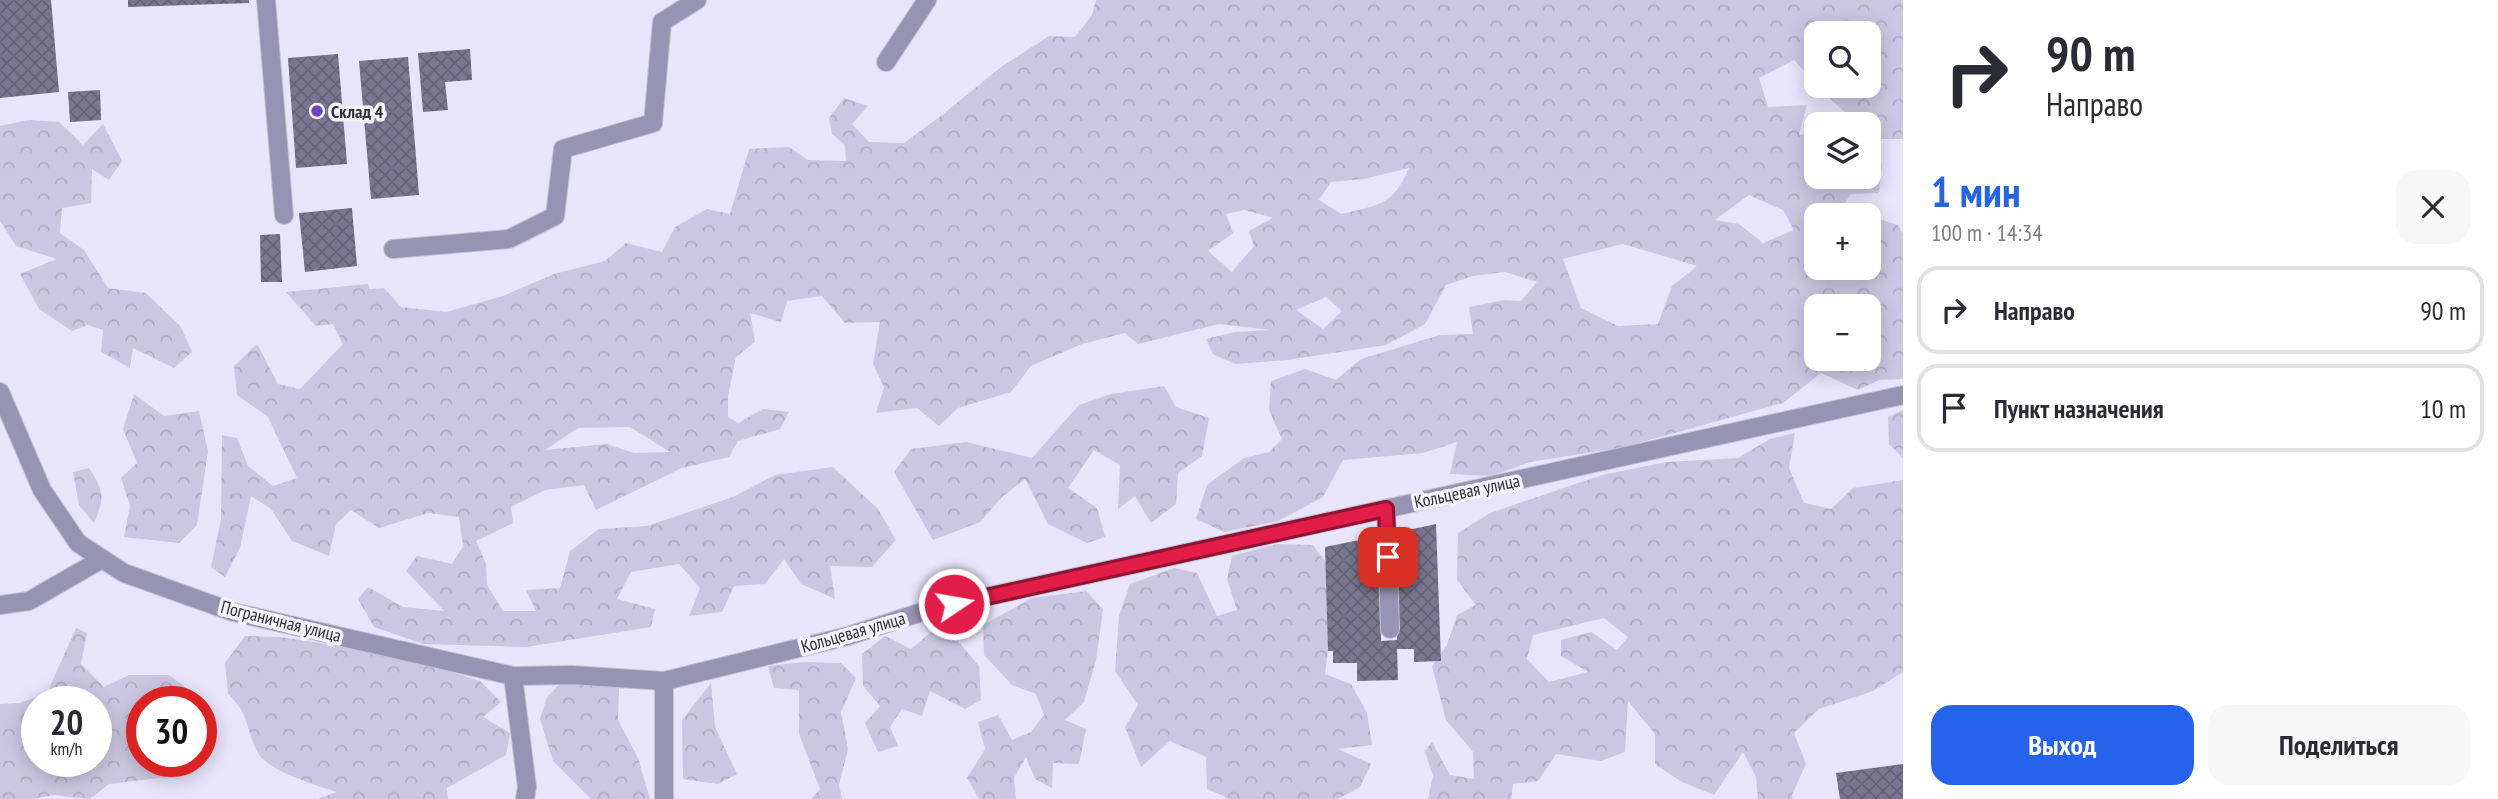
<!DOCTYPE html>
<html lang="ru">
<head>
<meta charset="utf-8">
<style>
	:root { --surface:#fff; --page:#f7f7f7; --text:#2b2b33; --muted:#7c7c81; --line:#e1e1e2; --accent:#2563eb }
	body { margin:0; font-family:"PT Sans Narrow",sans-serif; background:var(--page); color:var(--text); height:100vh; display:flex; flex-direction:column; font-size:26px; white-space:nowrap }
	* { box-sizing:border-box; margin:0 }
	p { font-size:23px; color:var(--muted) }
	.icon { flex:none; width:38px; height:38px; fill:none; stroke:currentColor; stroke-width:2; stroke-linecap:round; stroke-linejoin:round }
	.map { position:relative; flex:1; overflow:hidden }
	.details { display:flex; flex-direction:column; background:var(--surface); width:595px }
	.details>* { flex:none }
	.guide { background:#fff; color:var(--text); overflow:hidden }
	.controls { position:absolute; left:1804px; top:21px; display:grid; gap:14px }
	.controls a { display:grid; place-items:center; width:77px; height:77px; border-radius:14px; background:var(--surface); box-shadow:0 4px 18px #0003; font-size:35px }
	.speed { position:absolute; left:21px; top:686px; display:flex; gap:14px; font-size:35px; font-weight:700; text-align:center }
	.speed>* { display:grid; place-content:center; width:91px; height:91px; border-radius:50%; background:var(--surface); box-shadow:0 4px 18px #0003; line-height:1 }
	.speed small { font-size:18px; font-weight:400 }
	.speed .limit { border:10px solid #d22; background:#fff; color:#111 }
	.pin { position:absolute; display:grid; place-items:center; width:60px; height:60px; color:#fff; margin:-30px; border-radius:14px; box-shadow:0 4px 10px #0006 }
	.me { position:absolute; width:77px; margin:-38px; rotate:78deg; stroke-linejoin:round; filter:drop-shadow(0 0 5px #0008) }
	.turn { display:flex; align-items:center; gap:24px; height:147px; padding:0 28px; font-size:32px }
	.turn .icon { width:91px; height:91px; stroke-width:2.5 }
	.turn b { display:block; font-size:49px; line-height:60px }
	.round { display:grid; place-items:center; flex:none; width:74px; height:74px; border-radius:21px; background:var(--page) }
	.head { display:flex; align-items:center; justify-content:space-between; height:119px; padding:0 28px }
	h1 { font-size:42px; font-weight:600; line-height:52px; color:var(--accent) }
	.cta { display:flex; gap:14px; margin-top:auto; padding:14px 28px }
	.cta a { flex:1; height:80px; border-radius:21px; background:var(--accent); color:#fff; font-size:28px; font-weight:600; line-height:80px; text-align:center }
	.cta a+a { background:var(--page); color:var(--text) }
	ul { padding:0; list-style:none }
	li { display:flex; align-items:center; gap:21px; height:88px; margin:0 14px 10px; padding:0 14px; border:4px solid var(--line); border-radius:21px }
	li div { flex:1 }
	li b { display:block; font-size:26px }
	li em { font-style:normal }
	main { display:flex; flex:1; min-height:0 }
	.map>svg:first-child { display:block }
</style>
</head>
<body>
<main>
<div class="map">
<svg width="1903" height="799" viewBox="0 0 1903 799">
	<defs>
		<pattern id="forest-crowns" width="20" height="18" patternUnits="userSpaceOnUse" patternTransform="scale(1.75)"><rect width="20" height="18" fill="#cbc7e2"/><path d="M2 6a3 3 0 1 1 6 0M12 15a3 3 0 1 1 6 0" fill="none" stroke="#afabc3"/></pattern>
		<pattern id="building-cross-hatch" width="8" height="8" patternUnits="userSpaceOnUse" patternTransform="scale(1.75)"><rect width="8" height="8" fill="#7a7691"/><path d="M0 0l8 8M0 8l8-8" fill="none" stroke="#656177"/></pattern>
	</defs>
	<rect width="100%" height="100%" fill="#e7e4fb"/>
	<g fill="url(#forest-crowns)" fill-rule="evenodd">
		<path d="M 1096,0 L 1903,0 L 1903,139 L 1880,139 L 1869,130 L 1869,124 C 1853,124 1829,97 1818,86 L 1869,86 L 1869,33 L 1816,33 L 1816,84 L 1794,60 L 1759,78 L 1768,107 L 1807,105 L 1799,135 L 1816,133 L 1816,177 L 1869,177 L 1869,157 L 1882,163 L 1879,193 L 1851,194 L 1839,212 L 1839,215 L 1816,215 L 1816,268 L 1869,268 L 1869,233 L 1875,218 L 1898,225 L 1903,234 L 1903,379 L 1879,380 L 1858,390 L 1821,373 L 1783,403 L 1624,447 L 1530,462 L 1491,476 L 1450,474 L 1457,442 L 1423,453 L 1343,460 L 1323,497 L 1278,521 L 1224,532 L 1196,519 L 1207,485 L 1244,458 L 1269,452 L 1282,439 L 1269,410 L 1271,381 L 1305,369 L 1336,380 L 1361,359 L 1440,335 L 1473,334 L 1469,307 L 1504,300 L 1521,301 L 1537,282 L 1505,272 L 1473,276 L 1446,285 L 1425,324 L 1386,345 L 1287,360 L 1235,364 L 1213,354 L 1206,339 L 1235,332 L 1270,330 L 1219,324 L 1138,344 L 1125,333 L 1082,344 L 1031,366 L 1011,392 L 958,408 L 939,426 L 917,408 L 876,413 L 884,387 L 873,364 L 880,322 L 845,323 L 822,296 L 787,301 L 781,322 L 750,313 L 755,342 L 736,357 L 728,396 L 728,417 L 738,423 L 763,409 L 789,412 L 780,429 L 738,441 L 729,457 L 682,468 L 596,510 L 584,485 L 545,490 L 511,507 L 513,523 L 476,541 L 486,564 L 487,585 L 503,611 L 536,611 L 526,590 L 560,588 L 570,551 L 599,529 L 647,526 L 733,497 L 775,475 L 833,467 L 878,509 L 896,540 L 872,567 L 830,566 L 835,599 L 801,584 L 784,559 L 765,584 L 734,586 L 722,612 L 689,616 L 700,588 L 679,564 L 631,572 L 617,599 L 655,609 L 651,627 L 526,647 L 423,644 L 374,627 L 358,599 L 368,587 L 403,607 L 444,611 L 406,571 L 417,556 L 452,564 L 463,546 L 459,517 L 428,513 L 379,528 L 351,510 L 336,524 L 329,556 L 292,541 L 271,509 L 251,496 L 240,548 L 225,577 L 211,567 L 221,519 L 222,435 L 237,438 L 248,466 L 273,486 L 297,478 L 268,417 L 237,395 L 234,366 L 257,344 L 278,384 L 300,389 L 343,344 L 333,324 L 316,326 L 286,292 L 368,284 L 369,289 L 384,288 L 401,307 L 446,312 L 503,296 L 554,274 L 605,261 L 626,243 L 662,252 L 675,227 L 707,209 L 730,214 L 749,149 L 789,147 L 808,160 L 846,161 L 845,145 L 832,134 L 829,118 L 844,98 L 868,106 L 852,124 L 869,142 L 904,143 L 942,115 L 1001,67 L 1049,36 L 1075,37 L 1092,15 ZM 1409,168 C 1393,206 1378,205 1341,214 L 1319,200 L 1331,182 L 1364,179 ZM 1749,195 L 1783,210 L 1794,230 L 1763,243 L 1739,224 L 1715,220 ZM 1245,210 L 1273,218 L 1249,231 L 1254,246 L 1232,272 L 1208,251 L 1233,233 L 1226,214 ZM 1623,244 L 1697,266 L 1672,286 L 1658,324 L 1618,326 L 1581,308 L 1563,259 ZM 1326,297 L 1342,311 L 1323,329 L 1296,310 ZM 1816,306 L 1869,306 L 1869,359 L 1816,359 ZM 630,427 L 670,452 L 634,453 L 607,444 L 545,450 L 578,428 Z"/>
		<polygon points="28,120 59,122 83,145 103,124 122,161 109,180 92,169 91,203 62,208 60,233 84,250 108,288 146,293 181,327 192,352 174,368 133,348 130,368 101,352 103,330 88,325 72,331 39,309 20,274 57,259 16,246 0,221 0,126"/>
		<polygon points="1164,386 1176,407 1209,418 1202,456 1178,473 1176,504 1151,523 1135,496 1118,509 1120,465 1094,450 1068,488 1097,508 1105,537 1087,543 1048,524 1025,479 1002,497 980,522 933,540 894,472 911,449 966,442 1032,458 1079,405 1111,394"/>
		<polygon points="134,394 164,416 199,411 208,451 197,525 179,543 124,537 130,506 121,478 137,463 123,429"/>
		<polygon points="1903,410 1903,458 1889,444 1888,417"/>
		<path d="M 1795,433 L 1789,468 L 1804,503 L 1831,509 L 1853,488 L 1903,480 L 1903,672 L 1873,691 L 1819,709 L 1794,733 L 1806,764 L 1792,795 L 1792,799 L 1758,799 L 1756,777 L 1743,752 L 1714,795 L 1682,782 L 1655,764 L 1655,734 L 1628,701 L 1625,752 L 1601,761 L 1556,754 L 1538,781 L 1513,784 L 1511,799 L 1428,799 L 1433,776 L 1425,751 L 1432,742 L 1450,775 L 1474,779 L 1473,752 L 1446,720 L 1432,666 L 1447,645 L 1457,615 L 1476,605 L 1457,580 L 1458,533 L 1490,513 L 1602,475 L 1667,462 L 1738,458 L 1770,439 ZM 1604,618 L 1628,637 L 1617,650 L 1591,632 L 1561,640 L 1561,656 L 1588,672 L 1549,682 L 1527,659 L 1533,635 Z"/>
		<path d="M 89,468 C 104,491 105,497 94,523 L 79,505 L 73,472 Z"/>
		<polygon points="1277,544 1313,545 1326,563 1328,651 1325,674 1351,684 1367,713 1372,745 1338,749 1371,764 1360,787 1338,799 1230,799 1207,789 1206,757 1170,741 1141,767 1125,727 1138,705 1115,671 1119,616 1130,584 1174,568 1197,573 1217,616 1237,610 1227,579 1232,556"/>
		<polygon points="1086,591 1103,609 1096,660 1084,702 1065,720 1086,729 1079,764 1053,763 1052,788 1035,779 1026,757 1014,778 1016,799 979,799 967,778 985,749 978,722 998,715 1012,740 1031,732 1044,715 1036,694 1012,685 984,655 983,625 1032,598"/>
		<path d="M 76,628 L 87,633 L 81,664 L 104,687 L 129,675 L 169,675 L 196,695 L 196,702 L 142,702 L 142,761 L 199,761 L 192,774 L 109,784 L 90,799 L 54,795 L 33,799 L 0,799 L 0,704 L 20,703 L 47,693 ZM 37,702 L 96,702 L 96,761 L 37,761 Z"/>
		<polygon points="931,632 958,641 979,666 981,700 965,709 930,691 922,716 902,709 890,727 898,746 878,752 865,723 880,706 863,686 862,654 885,636 911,649"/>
		<path d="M 245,636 L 280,637 L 348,647 L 436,667 L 480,681 L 501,702 L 483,717 L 510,733 L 506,755 L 447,788 L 448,799 L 317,799 L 337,792 C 318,786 267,771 258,753 C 245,729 251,716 228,694 L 225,663 Z"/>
		<polygon points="804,662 841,663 856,678 841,712 848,749 839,785 842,799 811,799 820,789 799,734 799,690 774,688 768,666"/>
		<polygon points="592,674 619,688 618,720 638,758 650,799 591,799 553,761 540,719 547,697 565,679"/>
		<polygon points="711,683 715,727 737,774 718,784 683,779 682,720"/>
	</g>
	<g fill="url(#building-cross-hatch)">
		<polygon points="0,0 51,0 59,92 0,98"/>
		<polygon points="128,0 249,0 249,3 128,7"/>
		<polygon points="470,49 472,80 445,82 448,110 423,112 418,53"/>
		<polygon points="338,54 347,164 296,168 288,58"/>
		<polygon points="408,57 419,195 371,199 359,61"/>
		<polygon points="100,90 101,120 70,122 68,92"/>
		<polygon points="352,208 357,266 305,272 299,213"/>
		<polygon points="280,234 282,282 261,282 260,235"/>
		<polygon points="1436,524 1441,661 1414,662 1414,649 1397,649 1398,680 1357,681 1357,663 1333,663 1333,651 1328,651 1325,547 1379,536 1381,641 1397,640 1394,533"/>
		<polygon points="1903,764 1903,799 1840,799 1836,773"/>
	</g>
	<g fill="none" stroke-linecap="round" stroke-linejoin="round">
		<defs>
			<g id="service">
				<polyline points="266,0 284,215"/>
				<polyline points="886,62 927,0"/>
				<polyline points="393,249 509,239 555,216 563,149 653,123 662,22 697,0"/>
				<polyline points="1386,509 1390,629"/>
				<polyline points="0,605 29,601 102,559"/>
				<polyline points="513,676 527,787 525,799"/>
			</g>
			<g id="minor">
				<polyline points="0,392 42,490 78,543 124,573 233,612 513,676 572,675 664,681 848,636 931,609 1903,395"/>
				<polyline points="664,799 664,681"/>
			</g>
		</defs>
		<use href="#service" stroke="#c3c0d4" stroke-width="20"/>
		<use href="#minor" stroke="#c3c0d4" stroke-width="20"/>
		<use href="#service" stroke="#9793b2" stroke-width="18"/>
		<use href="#minor" stroke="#9793b2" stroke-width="18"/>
	</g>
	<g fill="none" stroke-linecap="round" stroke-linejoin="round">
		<defs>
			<polyline id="route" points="954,604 1386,509 1388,557"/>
		</defs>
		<use href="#route" stroke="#92132f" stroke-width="18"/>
		<use href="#route" stroke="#e11d48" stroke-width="12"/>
	</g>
	<circle fill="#6946be" stroke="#f4f3fc" stroke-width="2.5" cx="317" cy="111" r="7"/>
	<g text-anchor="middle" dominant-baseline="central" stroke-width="7" stroke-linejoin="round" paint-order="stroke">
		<g font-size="18" font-weight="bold" fill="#313038" stroke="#f4f3fc" text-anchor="start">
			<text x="331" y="111">Склад 4</text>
		</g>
		<g font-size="18" fill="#313038" stroke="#f4f3fc">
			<text transform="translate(1467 491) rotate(-12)">Кольцевая улица</text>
			<text transform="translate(281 621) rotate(14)">Пограничная улица</text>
			<text transform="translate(853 632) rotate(-16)">Кольцевая улица</text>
		</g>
	</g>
</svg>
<div class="controls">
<a><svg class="icon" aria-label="search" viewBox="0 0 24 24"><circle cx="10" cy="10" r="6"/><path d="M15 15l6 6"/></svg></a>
<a><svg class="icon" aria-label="layers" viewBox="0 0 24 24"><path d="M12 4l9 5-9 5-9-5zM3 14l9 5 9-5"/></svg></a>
<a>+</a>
<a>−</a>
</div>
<div class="speed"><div>20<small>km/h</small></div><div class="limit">30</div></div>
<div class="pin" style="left:1388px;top:557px;background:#d93025"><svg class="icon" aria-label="arrive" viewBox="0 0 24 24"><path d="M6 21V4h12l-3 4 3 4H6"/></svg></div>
<svg class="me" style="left:954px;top:604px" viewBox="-20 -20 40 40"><circle r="17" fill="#e11d48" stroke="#fff" stroke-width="3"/><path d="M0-11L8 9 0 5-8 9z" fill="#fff"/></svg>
</div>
<section class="details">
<div class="guide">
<div class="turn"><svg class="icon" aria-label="right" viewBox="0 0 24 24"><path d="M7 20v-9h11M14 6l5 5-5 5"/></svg><div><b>90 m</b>Направо</div></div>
</div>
<div class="head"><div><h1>1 мин</h1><p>100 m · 14:34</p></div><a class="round"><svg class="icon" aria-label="close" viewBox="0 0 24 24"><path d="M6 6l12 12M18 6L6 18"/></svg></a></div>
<ul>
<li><svg class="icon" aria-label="right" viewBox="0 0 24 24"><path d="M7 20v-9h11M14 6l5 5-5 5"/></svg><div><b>Направо</b></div><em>90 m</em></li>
<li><svg class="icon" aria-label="arrive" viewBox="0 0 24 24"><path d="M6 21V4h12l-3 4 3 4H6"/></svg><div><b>Пункт назначения</b></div><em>10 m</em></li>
</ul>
<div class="cta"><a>Выход</a><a>Поделиться</a></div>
</section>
</main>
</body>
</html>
